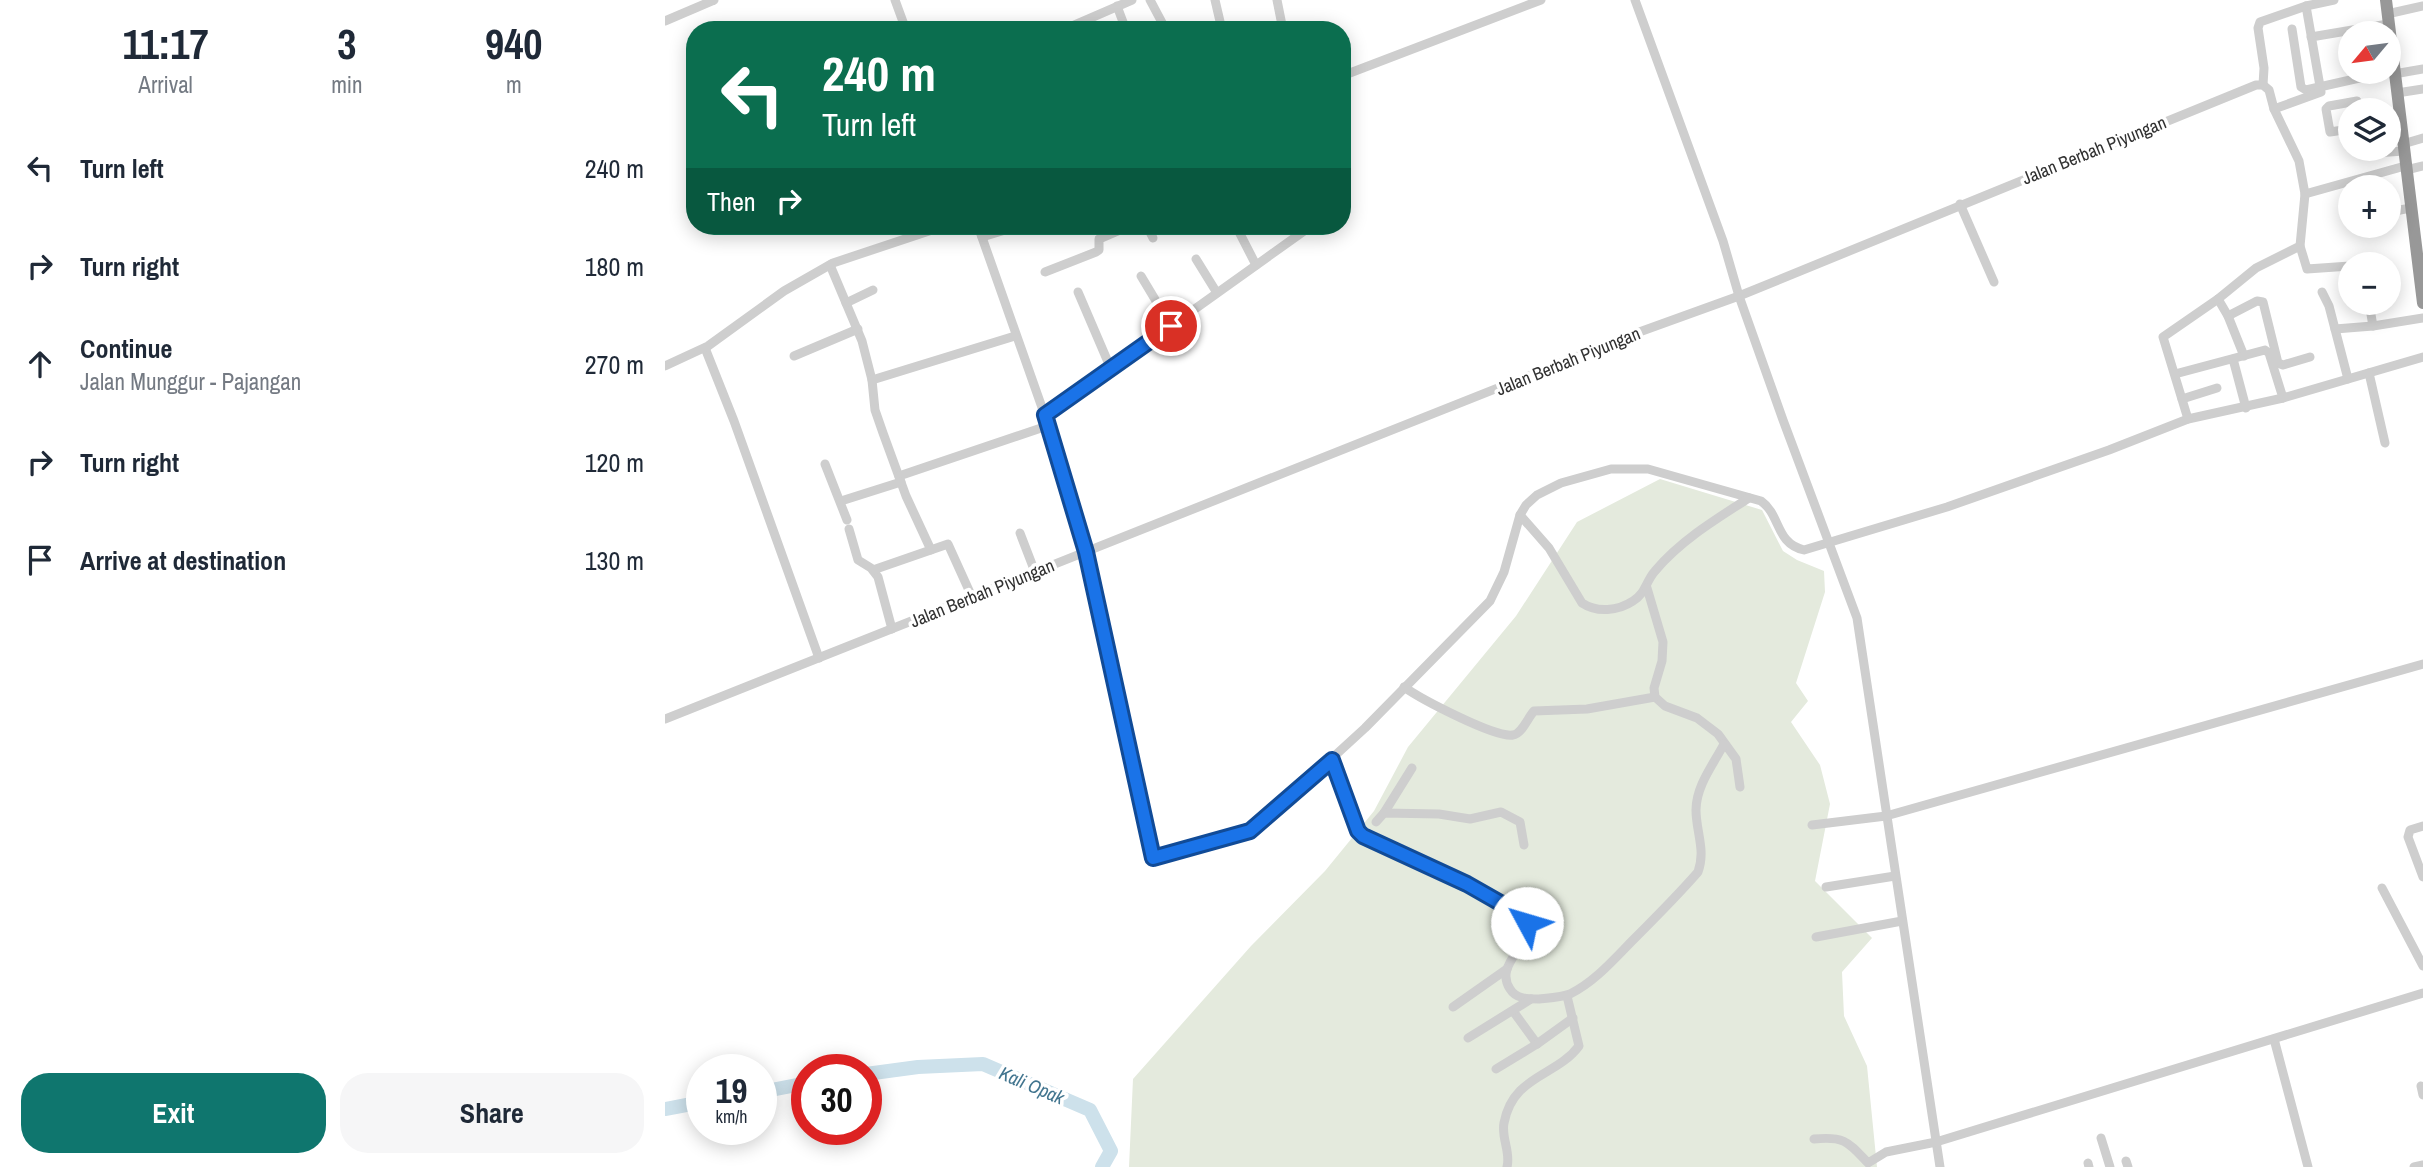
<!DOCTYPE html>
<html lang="en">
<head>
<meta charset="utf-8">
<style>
	:root { --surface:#fff; --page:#f6f6f7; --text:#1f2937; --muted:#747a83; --accent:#0f766e }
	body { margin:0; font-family:"Archivo Narrow",sans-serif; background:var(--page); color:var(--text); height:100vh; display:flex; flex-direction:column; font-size:26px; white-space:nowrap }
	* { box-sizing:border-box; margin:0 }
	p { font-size:23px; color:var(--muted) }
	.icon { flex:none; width:38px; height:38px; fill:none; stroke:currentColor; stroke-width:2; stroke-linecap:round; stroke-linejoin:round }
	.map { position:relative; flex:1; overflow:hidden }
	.sheet { display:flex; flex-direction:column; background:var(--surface); width:665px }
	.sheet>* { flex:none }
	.guide { position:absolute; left:21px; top:21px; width:665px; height:214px; border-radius:28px; box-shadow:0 4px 18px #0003; background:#0b6e4f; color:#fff; overflow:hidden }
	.needle { width:46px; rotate:241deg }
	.controls { position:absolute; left:1673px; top:21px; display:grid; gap:14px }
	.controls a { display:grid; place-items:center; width:63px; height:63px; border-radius:50%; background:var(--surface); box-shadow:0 4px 18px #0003; font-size:35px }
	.speed { position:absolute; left:21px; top:1054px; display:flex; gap:14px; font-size:35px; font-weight:700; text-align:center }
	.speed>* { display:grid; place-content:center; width:91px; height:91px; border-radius:50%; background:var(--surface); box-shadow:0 4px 18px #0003; line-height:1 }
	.speed small { font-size:18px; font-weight:400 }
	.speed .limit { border:10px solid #d22; background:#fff; color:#111 }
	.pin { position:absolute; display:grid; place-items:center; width:60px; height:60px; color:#fff; margin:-30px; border:4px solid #fff; border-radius:50%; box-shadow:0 2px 7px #0007 }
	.me { position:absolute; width:77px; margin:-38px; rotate:309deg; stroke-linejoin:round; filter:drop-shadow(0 0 5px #0008) }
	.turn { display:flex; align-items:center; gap:24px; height:147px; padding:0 21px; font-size:32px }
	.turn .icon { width:91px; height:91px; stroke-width:2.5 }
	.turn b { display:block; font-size:49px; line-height:60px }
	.then { display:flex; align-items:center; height:66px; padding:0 21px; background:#0003; gap:14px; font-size:26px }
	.eta { display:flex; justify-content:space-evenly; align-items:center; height:119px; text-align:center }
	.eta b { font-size:42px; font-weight:700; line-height:49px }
	.primary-button { display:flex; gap:14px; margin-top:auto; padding:14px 21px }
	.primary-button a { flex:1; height:80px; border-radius:28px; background:var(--accent); color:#fff; font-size:28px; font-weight:700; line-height:80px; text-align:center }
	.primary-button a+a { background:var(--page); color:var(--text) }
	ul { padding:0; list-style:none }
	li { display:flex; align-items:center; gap:21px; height:98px; padding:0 21px }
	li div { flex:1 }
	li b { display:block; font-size:26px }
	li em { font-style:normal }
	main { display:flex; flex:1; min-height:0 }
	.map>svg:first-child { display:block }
</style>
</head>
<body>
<main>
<section class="sheet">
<div class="eta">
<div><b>11:17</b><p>Arrival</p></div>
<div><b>3</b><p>min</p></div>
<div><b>940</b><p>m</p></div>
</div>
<ul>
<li><svg class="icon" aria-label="left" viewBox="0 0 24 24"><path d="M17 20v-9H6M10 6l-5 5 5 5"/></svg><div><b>Turn left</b></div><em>240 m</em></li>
<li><svg class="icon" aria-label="right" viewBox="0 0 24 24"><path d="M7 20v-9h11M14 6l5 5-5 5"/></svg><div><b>Turn right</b></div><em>180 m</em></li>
<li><svg class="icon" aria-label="ahead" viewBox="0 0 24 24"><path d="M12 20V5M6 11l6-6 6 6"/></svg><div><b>Continue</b><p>Jalan Munggur - Pajangan</p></div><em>270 m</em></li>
<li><svg class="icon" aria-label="right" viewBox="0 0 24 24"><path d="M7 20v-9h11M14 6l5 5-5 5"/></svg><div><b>Turn right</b></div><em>120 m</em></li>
<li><svg class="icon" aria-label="arrive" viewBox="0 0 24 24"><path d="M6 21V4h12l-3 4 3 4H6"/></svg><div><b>Arrive at destination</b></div><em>130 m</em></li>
</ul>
<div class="primary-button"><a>Exit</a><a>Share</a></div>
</section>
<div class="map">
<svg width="1758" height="1167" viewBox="0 0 1758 1167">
	<rect width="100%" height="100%" fill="#fff"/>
	<polygon fill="#e4eadd" points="995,479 1097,510 1118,551 1132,560 1159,571 1160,592 1131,683 1143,701 1126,722 1155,765 1165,804 1150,881 1207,938 1177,972 1179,1016 1202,1066 1212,1167 464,1167 468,1079 586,946 660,871 709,811 743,747 851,616 912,522"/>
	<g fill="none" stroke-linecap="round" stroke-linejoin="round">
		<g stroke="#cde1eb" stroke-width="14">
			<polyline points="201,1074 253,1067 318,1064 425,1110 446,1151 437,1167"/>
			<polyline points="96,1092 142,1083"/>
			<polyline points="0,1109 37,1102"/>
		</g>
		<g stroke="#cecece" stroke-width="9">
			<polyline points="230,0 241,30"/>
			<polyline points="485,0 501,30"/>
			<polyline points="550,0 557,30"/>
			<polyline points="612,0 618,30"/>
			<polyline points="970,0 1058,241 1074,296 1118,420 1192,618 1275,1167"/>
			<polyline points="452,6 461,30"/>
			<polyline points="1722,14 1758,6"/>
			<polyline points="0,21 49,0"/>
			<polyline points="1627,29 1636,87 1641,90 1721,72"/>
			<polyline points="398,30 467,0"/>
			<polyline points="1646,37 1723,24"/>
			<polyline points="1729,74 1758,69"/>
			<polyline points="677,76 876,0"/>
			<polyline points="1598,85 1599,68 1593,28 1595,22 1641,6 1669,0"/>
			<polyline points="1732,93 1758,89"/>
			<polyline points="1609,109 1656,92 1641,6"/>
			<polyline points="1724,123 1735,121"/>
			<polyline points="1685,129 1665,132 1661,109 1664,106 1692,101"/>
			<polyline points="1738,144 1758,138"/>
			<polyline points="1701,149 1710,153 1739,151"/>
			<polyline points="1741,170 1758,166"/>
			<polyline points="1295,204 1329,282"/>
			<polyline points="1724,212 1746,208"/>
			<path d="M 313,226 L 380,416 L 421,552 L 488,858 L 574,836 L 593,826 L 700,728 L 825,601 L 839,572 L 855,515 L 861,505 L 872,495 L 896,483 L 946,469 L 983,469 L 1096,501 C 1116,515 1110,543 1139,550 L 1282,507 L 1444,450 L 1523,419 L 1618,398 L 1758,357"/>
			<polyline points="482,226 488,238"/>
			<polyline points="571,226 591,265"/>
			<polyline points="317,237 353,226"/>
			<polyline points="1635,246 1642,269 1685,266"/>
			<polyline points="531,259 552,293"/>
			<polyline points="165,265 197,341 207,380 210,410 218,433 241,496 266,550"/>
			<polyline points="1724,269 1726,268"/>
			<polyline points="380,272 431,252 434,250 434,239 464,226"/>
			<polyline points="476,276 506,326"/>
			<polyline points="413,292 446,369"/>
			<polyline points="1657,292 1664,306 1683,379"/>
			<polyline points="1553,299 1563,316 1579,356"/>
			<polyline points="181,303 208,290"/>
			<polyline points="1704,303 1708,326"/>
			<polyline points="1563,316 1592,301 1598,302 1613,363 1618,365 1645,357"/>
			<polyline points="1670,329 1708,326 1758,318"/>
			<polyline points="40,348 69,421 154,658"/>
			<polyline points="129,356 193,329"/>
			<polyline points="1568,359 1581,408"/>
			<polyline points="0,366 43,346 119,291 168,263 279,226"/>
			<polyline points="1704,373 1720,443"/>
			<polyline points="1510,374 1600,350 1604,353 1618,398"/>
			<polyline points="207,380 350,336"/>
			<polyline points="1517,399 1552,388"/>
			<polyline points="380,416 646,226"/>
			<polyline points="1523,419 1498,337 1553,299 1591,268 1635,246 1640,194"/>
			<polyline points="160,464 182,520"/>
			<polyline points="234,476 382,426"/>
			<polyline points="176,501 236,482"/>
			<path d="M 855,515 L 884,548 L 917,603 C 932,613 953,611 968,601 C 981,593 981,581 990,571 C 1015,541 1051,519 1084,498"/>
			<polyline points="184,529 193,560 206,568 213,577 227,629"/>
			<polyline points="355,533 370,572"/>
			<polyline points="208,570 283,544 307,597"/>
			<polyline points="982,588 998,642 997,661 989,688 990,697 1000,706 1032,718 1053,734 1071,759 1075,787"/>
			<path d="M 739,687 C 756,699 830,738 848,735 C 857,734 863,717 869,711 L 922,709 L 990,697"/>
			<polyline points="0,719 966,335 1074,296 1591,85 1598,85 1604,90 1609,109 1634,161 1640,194 1740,166"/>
			<path d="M 667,760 L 693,831 L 698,836 L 802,884 L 858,916 C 875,942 827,962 845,989 C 851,999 863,999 874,999 C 883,998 898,997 905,994 C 931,981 950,958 970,938 C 992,916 1013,895 1033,872 C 1041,850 1031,832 1031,810 C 1031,786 1048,765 1059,744"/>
			<polyline points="719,813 747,768"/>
			<polyline points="711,822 719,813 774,814 805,819 836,812 855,822 859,845"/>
			<polyline points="1147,825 1221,816 1758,664"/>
			<polyline points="1758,826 1745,830 1743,837 1758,877"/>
			<polyline points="1161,887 1230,876"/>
			<polyline points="1717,888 1758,966"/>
			<polyline points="1151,937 1237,921"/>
			<polyline points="788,1007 842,969"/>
			<polyline points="848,1011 872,1044"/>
			<polyline points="803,1038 866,999"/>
			<polyline points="1609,1039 1643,1167"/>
			<polyline points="831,1069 872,1044 908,1018"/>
			<polyline points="1756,1086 1758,1095"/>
			<polyline points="1436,1138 1445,1167"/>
			<path d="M 1149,1139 C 1180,1136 1183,1142 1203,1163 L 1221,1152 L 1271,1142 L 1758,993"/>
			<polyline points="1461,1161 1463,1167"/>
			<polyline points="1423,1163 1424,1167"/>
			<path d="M 842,1167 C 846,1152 836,1138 839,1123 C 848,1075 891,1077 914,1046 L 902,996"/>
			<polyline points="1749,1167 1758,1165"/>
		</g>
		<polyline stroke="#989898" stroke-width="12" points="1721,0 1758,303"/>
	</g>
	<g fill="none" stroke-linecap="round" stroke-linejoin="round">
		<defs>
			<polyline id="route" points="506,326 380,415 421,552 488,858 585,831 667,760 693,831 698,836 802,884 858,916 862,923"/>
		</defs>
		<use href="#route" stroke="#114b97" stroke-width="18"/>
		<use href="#route" stroke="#1a73e8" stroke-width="12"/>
	</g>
	<g text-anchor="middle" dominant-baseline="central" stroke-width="7" stroke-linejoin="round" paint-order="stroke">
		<g font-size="18" fill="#313131" stroke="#fff">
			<text transform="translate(1429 150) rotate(-22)">Jalan Berbah Piyungan</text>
			<text transform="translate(903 361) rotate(-22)">Jalan Berbah Piyungan</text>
			<text transform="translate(317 593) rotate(-22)">Jalan Berbah Piyungan</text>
		</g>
		<g font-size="19" font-style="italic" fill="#42758f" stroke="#fff">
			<text transform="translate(367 1085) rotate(23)">Kali Opak</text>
		</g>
	</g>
</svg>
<div class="controls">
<a><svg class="needle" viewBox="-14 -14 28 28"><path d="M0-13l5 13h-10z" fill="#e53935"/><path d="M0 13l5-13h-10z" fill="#747a83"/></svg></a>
<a><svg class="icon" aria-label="layers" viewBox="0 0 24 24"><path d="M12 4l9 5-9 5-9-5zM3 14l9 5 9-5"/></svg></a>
<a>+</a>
<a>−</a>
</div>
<div class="speed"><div>19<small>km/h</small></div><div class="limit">30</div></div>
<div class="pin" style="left:506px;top:326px;background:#d93025"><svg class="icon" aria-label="arrive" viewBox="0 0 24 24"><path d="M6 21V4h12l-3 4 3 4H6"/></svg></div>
<svg class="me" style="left:862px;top:923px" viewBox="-20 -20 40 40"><circle r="19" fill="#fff"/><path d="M0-13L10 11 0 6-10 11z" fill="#1a73e8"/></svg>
<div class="guide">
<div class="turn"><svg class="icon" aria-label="left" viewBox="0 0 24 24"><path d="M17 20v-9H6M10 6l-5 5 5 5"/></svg><div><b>240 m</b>Turn left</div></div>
<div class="then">Then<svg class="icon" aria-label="right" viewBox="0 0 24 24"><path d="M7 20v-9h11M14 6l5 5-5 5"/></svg></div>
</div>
</div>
</main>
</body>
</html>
